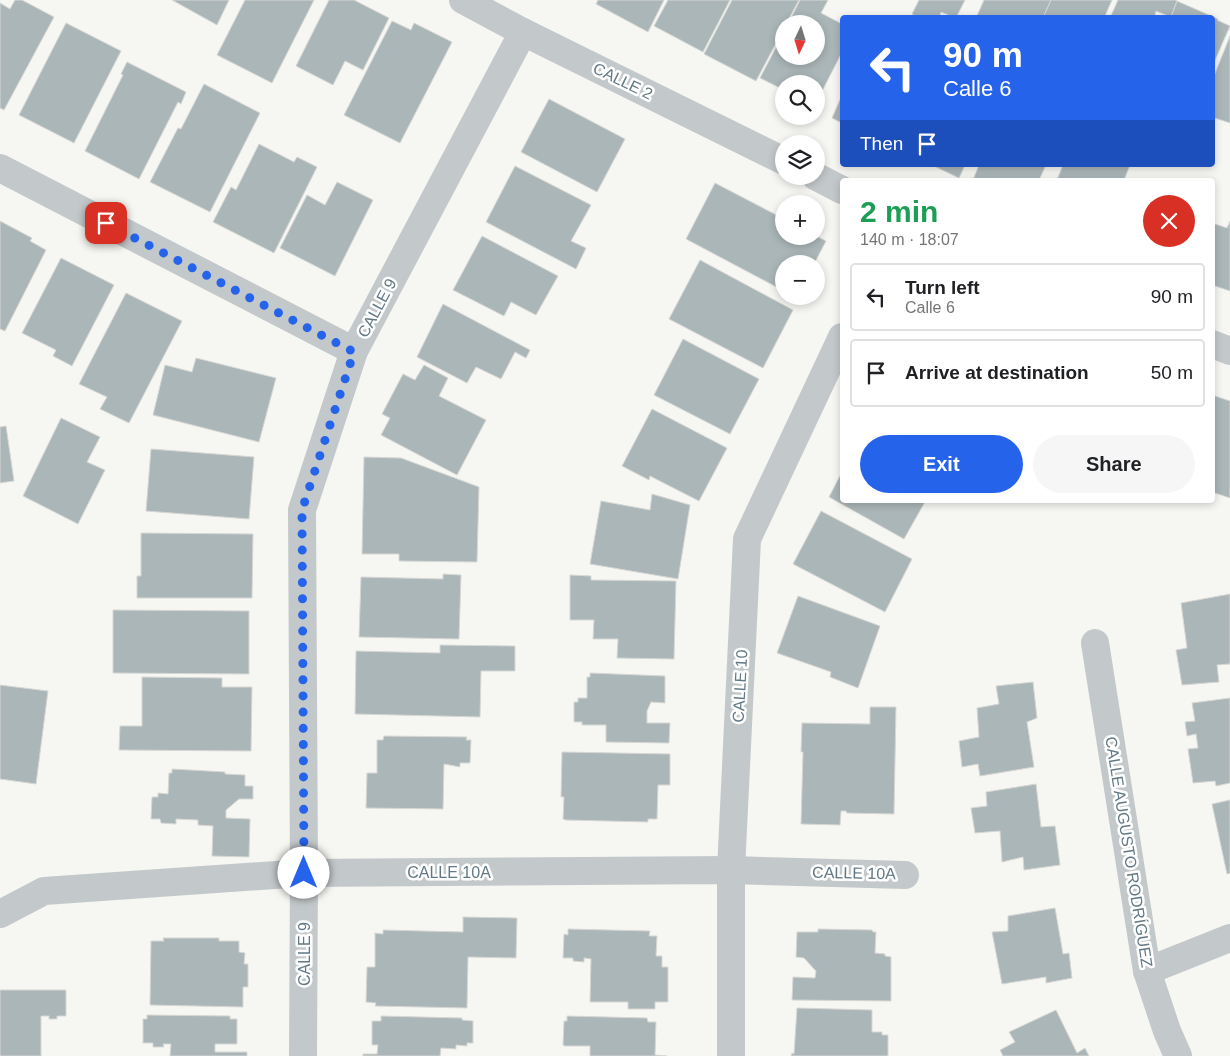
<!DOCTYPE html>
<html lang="en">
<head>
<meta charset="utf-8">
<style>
	:root { --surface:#fff; --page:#f6f6f6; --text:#202124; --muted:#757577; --line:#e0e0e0; --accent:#2563eb }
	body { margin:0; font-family:Arial,sans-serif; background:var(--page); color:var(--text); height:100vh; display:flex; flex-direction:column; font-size:19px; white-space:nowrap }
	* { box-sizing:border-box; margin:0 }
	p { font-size:16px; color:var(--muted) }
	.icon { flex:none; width:28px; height:28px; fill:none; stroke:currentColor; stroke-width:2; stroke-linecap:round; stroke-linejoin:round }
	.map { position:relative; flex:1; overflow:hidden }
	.sheet { position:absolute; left:840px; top:178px; width:375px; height:325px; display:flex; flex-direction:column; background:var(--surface); border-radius:5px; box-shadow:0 2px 8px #0003 }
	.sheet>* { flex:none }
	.top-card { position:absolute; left:840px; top:15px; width:375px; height:152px; border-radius:5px; box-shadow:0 2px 8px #0003; background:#2563eb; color:#fff; overflow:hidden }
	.needle { width:32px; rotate:184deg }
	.controls { position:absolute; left:775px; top:15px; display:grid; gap:10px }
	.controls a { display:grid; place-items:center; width:50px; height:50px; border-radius:50%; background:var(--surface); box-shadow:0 2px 8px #0003; font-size:25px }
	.pin { position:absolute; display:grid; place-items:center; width:42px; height:42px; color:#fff; margin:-21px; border-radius:10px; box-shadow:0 2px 8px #0006 }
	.me { position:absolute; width:55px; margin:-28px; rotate:0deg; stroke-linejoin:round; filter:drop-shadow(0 0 4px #0008) }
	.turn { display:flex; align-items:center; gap:18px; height:105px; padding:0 20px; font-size:22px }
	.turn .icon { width:65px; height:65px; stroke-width:2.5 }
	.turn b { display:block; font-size:35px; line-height:42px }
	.then { display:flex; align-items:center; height:48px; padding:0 20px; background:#0003; gap:10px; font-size:19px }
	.round { display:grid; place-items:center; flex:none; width:52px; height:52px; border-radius:26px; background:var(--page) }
	.headline { display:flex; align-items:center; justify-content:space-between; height:85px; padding:0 20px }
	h1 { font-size:30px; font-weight:700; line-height:38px; color:#1e9e55 }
	.action { display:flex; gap:10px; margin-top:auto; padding:10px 20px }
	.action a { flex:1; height:58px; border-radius:30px; background:var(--accent); color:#fff; font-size:20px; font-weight:700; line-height:58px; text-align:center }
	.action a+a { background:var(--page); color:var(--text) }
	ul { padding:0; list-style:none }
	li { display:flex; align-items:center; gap:15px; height:68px; margin:0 10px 8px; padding:0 10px; border:2px solid var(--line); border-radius:5px }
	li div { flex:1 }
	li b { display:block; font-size:19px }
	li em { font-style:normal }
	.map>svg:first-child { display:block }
</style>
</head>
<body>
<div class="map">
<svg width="1230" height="1056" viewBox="0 0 1230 1056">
	<rect width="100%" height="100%" fill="#f6f6f2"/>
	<g fill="#abb6b9" stroke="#d7d7d4">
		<polygon points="15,0 22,0 54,17 4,110 0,108 0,3 10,9"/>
		<polygon points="172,0 229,0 217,25"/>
		<polygon points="245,0 314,0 272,83 217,55"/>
		<polygon points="329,0 354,0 389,18 363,70 345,61 333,85 296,66"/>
		<polygon points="598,0 664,0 648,32 596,4"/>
		<polygon points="668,0 730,0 703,52 654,26"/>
		<polygon points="732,0 799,0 786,24 784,24 784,28 756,81 704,54"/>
		<polygon points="800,0 828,0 821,13 842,24 842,52 816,103 816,84 784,84 784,90 760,78 784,32 784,56 816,56 816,24 788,24"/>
		<polygon points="919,0 965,0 956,18 941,12 939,18 919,18 912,14"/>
		<polygon points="984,0 1051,0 1043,18 976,18"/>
		<polygon points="1051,0 1112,0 1104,18 1043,18"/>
		<polygon points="1118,0 1175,0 1177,1 1171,17 1156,11 1154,18 1110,18"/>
		<polygon points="1177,1 1218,19 1217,20 1230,26 1212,67 1212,18 1171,17"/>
		<polygon points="392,21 411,30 414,23 452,42 400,143 344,115"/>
		<polygon points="66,23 121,51 74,143 19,115"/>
		<polygon points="1230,36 1230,123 1212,117 1212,81"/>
		<polygon points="127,62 186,92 181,104 178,102 139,179 85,151 123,75 121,74"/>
		<polygon points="204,84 260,113 210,212 150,182 178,128 181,129"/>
		<polygon points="842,95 842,123 832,118"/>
		<polygon points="549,99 625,139 597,192 521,152"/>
		<polygon points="259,144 294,162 297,157 317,167 274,253 213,222 231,187 236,190"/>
		<polygon points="932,165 965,165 959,178"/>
		<polygon points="979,165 1046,165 1039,180 973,180"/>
		<polygon points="1063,165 1130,165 1124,180 1057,180"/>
		<polygon points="515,166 591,205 571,241 586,248 576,269 486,222"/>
		<polygon points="337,182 373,200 335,276 280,248 307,195 325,205"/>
		<polygon points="715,183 784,219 784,236 816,236 826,241 814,264 784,264 784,291 686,239"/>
		<polygon points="0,221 32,238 30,241 46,250 5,331 0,329"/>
		<polygon points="1230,221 1230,291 1212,285 1212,223 1227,228"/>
		<polygon points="482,236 558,276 536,315 511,302 504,316 453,290"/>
		<polygon points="61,258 114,285 72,366 53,356 56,350 22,333"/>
		<polygon points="700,260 793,310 763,368 669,319"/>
		<polygon points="126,293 182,321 129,423 100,409 107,397 79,384"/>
		<polygon points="443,304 530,350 526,358 515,352 501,379 476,367 467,383 417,357"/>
		<polygon points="683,339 759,379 730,434 654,395"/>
		<polygon points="196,358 276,378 259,442 153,415 165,365 192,372"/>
		<polygon points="424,365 448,378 439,396 486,420 457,475 381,435 390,418 382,414 403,374 415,380"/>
		<polygon points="1212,395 1230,401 1230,498 1212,492"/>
		<polygon points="652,409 727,448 699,501 650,476 649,480 622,466"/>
		<polygon points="61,418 100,437 87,462 105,470 78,524 23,496"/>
		<polygon points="6,426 14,481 0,483 0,427"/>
		<polygon points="151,449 254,457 249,519 146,511"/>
		<polygon points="364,457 401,458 479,487 477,562 399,561 399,554 362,554"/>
		<polygon points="842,472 842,500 926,500 904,539 829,497"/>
		<polygon points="652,494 690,505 678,579 590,564 601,501 650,510"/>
		<polygon points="821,511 912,559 885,612 793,564"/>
		<polygon points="141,533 253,534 252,598 137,598 137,576 141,576"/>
		<polygon points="443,574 461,575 459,639 359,637 361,577 443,579"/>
		<polygon points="570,575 591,576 591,580 676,581 674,659 617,658 618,639 593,639 594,620 570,620"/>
		<polygon points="1230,594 1230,664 1217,665 1219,682 1182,685 1176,650 1187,648 1181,603"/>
		<polygon points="798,596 880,626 858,688 830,677 831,672 777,653"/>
		<polygon points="113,610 249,611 249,674 113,673"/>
		<polygon points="440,645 515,646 515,671 481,671 480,717 355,714 356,651 440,653"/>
		<polygon points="590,673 665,676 665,703 651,702 647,711 647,723 670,723 669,743 606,742 606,725 582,725 582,722 574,722 574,702 578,702 578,698 587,698 587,677 590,677"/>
		<polygon points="142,677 222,678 222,687 252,687 251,751 119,750 120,726 142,726"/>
		<polygon points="1033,682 1037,718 1027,722 1034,767 980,776 978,764 962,767 959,741 979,737 977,708 999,704 996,686"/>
		<polygon points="0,685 48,691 36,784 0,779"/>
		<polygon points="1230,698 1230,783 1216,786 1215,781 1193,783 1188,749 1198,748 1196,734 1187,736 1185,722 1195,721 1192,703"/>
		<polygon points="870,707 896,707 894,814 847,813 846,811 841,811 840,825 801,824 803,752 801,752 802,723 870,724"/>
		<polygon points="384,736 467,737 466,740 471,740 470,763 460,763 460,767 444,764 443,809 366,808 367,773 377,773 377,740 383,740"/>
		<polygon points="562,752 670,754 670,785 658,785 657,819 648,819 648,822 566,820 563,819 564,797 561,797"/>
		<polygon points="172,769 225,772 225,774 245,775 245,786 253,786 253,799 239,799 226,810 226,818 250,819 249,857 212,856 213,826 198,825 198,820 176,819 176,824 161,823 160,819 151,819 152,797 158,797 158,793 168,794 169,773 172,773"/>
		<polygon points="1036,784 1041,827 1055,826 1060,865 1024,870 1023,857 1002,862 1000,831 975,833 971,808 987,806 986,792"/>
		<polygon points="1230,800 1230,873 1227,874 1212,804"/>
		<polygon points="1055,908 1063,954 1069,953 1072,978 1046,983 1046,977 1002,984 992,932 1008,931 1008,916"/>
		<polygon points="463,917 517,918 516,958 468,957 467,1008 375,1006 376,1003 366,1002 367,967 375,967 375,933 383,934 383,930 463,932"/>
		<polygon points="568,929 650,931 649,936 657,936 656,956 662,956 662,967 668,967 668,1002 655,1002 655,1009 628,1009 628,1002 590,1002 591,959 584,958 584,962 573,961 573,958 563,958 564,934 568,935"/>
		<polygon points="818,929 872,930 873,932 876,932 875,953 885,954 885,956 891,957 891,1001 792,1000 793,977 815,978 816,971 804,958 796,957 797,932 818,932"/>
		<polygon points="163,938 219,938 219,941 239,941 239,952 245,953 244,964 248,964 248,987 243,987 243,1007 150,1005 151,941 164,941"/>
		<polygon points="0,990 66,990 66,1016 57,1016 57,1019 49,1019 49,1016 41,1016 41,1056 0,1056"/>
		<polygon points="797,1008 872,1010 872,1032 882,1032 882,1035 888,1035 888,1056 791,1056 792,1053 794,1054"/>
		<polygon points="1056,1010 1077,1053 1085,1048 1089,1056 1003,1056 1000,1050 1015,1042 1009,1032"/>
		<polygon points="147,1015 230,1016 230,1019 237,1019 237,1044 215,1044 215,1052 247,1052 247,1056 170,1056 171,1044 163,1044 164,1047 153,1047 153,1043 143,1043 143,1019 147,1019"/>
		<polygon points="381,1016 462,1018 462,1020 473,1021 473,1043 467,1043 467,1046 456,1045 456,1049 441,1048 440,1056 363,1056 363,1054 377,1054 378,1045 372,1045 372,1021 381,1021"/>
		<polygon points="567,1016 647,1018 648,1022 656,1022 655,1055 667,1056 590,1056 590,1046 565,1046 563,1045 564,1021 567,1021"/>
	</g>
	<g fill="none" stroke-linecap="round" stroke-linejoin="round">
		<g stroke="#c3c8ca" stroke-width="28">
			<polyline points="463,0 523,32 784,161"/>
			<polyline points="0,168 354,351"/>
			<polyline points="815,176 842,190"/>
			<polyline points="1212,344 1230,351"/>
			<polyline points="1095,643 1147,971 1167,1031 1178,1056"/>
			<polyline points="0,914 44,891 304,873 731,870 905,875"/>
			<polyline points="1147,971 1230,938"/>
			<polyline points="303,1056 304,873 302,510 354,351 523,32"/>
			<polyline points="731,1056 731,870 747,539 842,337"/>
		</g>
	</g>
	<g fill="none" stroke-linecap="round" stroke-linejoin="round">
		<polyline stroke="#2563eb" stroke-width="9" stroke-dasharray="0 16.2" points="106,223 354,352 302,510 304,873"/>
	</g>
	<g text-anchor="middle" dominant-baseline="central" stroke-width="5" stroke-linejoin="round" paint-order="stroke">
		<g font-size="16" fill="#627985" stroke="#fff">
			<text transform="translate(623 81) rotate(26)">CALLE 2</text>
			<text transform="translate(377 308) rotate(-62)">CALLE 9</text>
			<text transform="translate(740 686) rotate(-87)">CALLE 10</text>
			<text transform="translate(1129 852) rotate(81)">CALLE AUGUSTO RODRÍGUEZ</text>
			<text x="449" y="872">CALLE 10A</text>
			<text transform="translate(854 873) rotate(1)">CALLE 10A</text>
			<text transform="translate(304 954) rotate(-90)">CALLE 9</text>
		</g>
	</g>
</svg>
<div class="controls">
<a><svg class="needle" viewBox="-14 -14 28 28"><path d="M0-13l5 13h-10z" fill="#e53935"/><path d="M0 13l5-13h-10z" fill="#757577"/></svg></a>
<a><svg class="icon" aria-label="search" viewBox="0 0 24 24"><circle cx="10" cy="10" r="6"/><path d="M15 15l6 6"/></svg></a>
<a><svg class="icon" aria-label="layers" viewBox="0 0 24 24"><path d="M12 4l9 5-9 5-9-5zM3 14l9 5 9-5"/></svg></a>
<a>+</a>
<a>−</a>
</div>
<div class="pin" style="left:106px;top:223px;background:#d93025"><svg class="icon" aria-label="arrive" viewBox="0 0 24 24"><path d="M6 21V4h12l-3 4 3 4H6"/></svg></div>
<svg class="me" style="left:304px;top:873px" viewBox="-20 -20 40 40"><circle r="19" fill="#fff"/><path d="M0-13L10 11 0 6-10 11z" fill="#2563eb"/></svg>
<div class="top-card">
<div class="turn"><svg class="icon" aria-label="left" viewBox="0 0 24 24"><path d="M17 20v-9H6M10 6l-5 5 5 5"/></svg><div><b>90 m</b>Calle 6</div></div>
<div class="then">Then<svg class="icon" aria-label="arrive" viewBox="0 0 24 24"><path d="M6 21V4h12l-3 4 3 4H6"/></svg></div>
</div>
<section class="sheet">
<div class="headline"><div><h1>2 min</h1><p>140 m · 18:07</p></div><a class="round" style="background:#d93025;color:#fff"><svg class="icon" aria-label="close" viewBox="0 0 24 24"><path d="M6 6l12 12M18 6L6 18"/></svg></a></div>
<ul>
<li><svg class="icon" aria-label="left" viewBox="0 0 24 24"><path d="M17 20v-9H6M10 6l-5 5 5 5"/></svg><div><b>Turn left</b><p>Calle 6</p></div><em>90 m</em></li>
<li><svg class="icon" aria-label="arrive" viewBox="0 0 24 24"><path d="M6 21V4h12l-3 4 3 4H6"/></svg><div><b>Arrive at destination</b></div><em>50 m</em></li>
</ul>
<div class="action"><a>Exit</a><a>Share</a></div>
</section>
</div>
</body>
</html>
